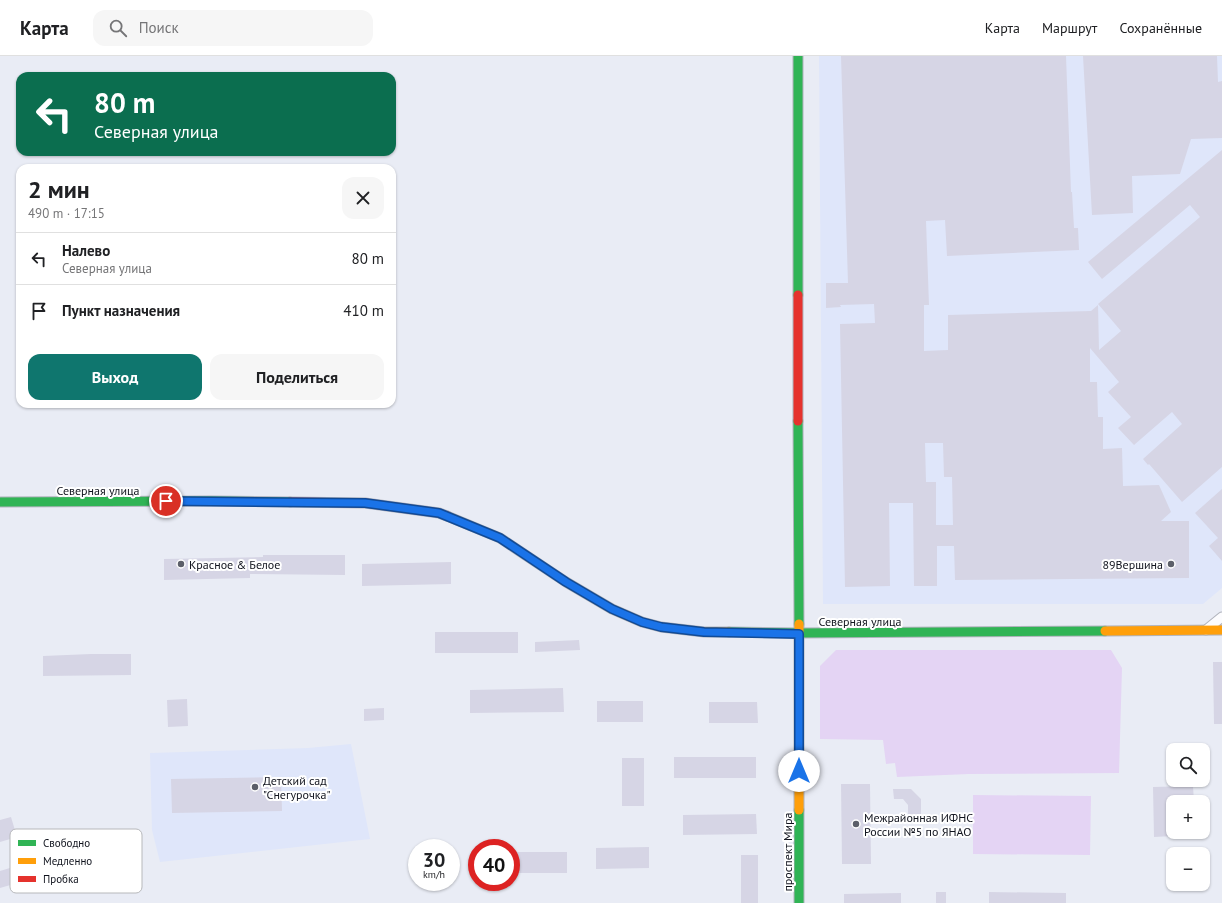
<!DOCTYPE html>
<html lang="ru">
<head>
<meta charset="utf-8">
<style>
	:root { --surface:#fff; --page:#f6f6f6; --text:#202124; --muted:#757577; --line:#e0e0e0; --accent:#0f766e }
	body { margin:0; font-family:"PT Sans",sans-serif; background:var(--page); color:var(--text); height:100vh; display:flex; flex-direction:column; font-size:15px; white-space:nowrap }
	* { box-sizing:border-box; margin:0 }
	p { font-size:13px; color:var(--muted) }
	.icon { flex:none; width:22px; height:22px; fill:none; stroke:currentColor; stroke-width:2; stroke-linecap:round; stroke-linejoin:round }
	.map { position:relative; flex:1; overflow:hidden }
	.panel { position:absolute; left:16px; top:108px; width:380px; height:244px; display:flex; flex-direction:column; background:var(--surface); border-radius:12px; box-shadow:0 1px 3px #0004 }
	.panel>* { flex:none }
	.top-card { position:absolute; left:16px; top:16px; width:380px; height:84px; border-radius:12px; box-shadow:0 1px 3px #0004; background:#0b6e4f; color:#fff; overflow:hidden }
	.fabs { position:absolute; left:1166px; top:687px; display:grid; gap:8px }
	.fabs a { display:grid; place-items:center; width:44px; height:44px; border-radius:8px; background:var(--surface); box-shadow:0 1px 3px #0004; font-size:20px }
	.speed { position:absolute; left:408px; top:783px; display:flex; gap:8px; font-size:20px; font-weight:700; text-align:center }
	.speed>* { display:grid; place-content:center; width:52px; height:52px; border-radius:50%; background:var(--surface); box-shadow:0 1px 3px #0004; line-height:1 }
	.speed small { font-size:10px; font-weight:400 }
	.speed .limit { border:6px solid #d22; background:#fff; color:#111 }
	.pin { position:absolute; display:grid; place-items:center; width:34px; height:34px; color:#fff; margin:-17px; border:2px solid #fff; border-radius:50%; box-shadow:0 1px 4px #0007 }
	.me { position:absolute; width:44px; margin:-22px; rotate:0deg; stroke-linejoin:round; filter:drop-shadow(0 0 3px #0008) }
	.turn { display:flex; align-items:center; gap:14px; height:84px; padding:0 12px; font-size:18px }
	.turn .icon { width:52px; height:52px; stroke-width:2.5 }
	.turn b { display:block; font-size:28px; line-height:34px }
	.round { display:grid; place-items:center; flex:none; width:42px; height:42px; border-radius:12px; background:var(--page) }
	.headline { display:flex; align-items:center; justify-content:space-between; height:68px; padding:0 12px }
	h1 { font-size:24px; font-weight:700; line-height:30px }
	.button { display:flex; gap:8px; margin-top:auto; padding:8px 12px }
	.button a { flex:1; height:46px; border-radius:12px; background:var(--accent); color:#fff; font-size:16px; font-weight:700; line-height:46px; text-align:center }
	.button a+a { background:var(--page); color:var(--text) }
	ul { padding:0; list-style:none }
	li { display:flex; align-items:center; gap:12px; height:52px; padding:0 12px; border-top:1px solid var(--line) }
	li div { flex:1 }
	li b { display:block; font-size:15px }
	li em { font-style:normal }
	header { display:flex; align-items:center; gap:24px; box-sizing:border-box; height:56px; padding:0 20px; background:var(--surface); border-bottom:1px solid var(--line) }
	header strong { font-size:19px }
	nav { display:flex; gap:22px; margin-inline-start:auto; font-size:14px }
	.search { width:280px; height:36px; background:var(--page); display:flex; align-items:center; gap:10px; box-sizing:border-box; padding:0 14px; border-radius:12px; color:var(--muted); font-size:15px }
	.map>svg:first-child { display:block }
</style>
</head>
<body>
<header>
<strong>Карта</strong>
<div class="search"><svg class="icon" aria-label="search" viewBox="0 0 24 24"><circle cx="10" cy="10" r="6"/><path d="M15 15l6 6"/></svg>Поиск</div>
<nav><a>Карта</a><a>Маршрут</a><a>Сохранённые</a></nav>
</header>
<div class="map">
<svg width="1222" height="847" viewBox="0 0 1222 847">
	<rect width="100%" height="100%" fill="#e9ecf5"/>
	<g fill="#dfe6fa">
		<polygon points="819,0 1222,0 1222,532 1203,548 823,548"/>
		<polygon points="351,688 370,783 160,806 152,774 150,697 308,692"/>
	</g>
	<g fill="#e4d4f4">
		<polygon points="836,594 1111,594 1122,612 1119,717 969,718 897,721 895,707 886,708 883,684 820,683 820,610"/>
		<polygon points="973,739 1091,740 1090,799 973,798"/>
	</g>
	<g fill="#d6d5e5" fill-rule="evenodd">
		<path d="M 841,0 L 1066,0 L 1071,136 L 1072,136 L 1074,172 L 1078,172 L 1079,194 L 947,200 L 945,164 L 926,165 L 929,249 L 924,249 L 924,295 L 948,294 L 948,259 L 1091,255 L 1098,249 L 1099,294 L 1121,275 L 1098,248 L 1200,161 L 1190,149 L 1102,223 L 1088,206 L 1222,94 L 1222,411 L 1182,446 L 1149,408 L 1148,409 L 1143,403 L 1182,368 L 1172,356 L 1134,389 L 1118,372 L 1131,361 L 1108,336 L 1119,326 L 1090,292 L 1090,326 L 1097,326 L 1098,361 L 1103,361 L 1103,393 L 1122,392 L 1123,430 L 1159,429 L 1171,456 L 1161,465 L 1189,465 L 1189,522 L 955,524 L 954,490 L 937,490 L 937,530 L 914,530 L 913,447 L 889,447 L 890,530 L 845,531 L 840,268 L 875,267 L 874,248 L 840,249 L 841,251 L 826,252 L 826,227 L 848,227 ZM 925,387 L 943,387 L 944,421 L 952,421 L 953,469 L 936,469 L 936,426 L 926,426 Z"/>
		<polygon points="1083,0 1217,0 1218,26 1222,25 1222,82 1191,83 1180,118 1132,120 1133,157 1092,159"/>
		<polygon points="1222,433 1222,505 1209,490 1218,482 1195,457"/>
		<polygon points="263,499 345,499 345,519 250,518 250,522 164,524 164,503 263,501"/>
		<polygon points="451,506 451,528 362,530 362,508"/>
		<rect x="435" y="576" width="83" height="21"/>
		<polygon points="579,584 580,594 535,596 535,586"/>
		<polygon points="91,598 131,598 131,619 43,620 43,600"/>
		<polygon points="1213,606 1222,606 1222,668 1214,668"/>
		<polygon points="563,632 564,656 470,657 470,634"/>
		<polygon points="187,643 188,670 168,671 167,644"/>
		<rect x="597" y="645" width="46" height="21"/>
		<polygon points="709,646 757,646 758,667 709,667"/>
		<polygon points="384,652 384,664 364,665 364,653"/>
		<rect x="674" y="701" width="82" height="21"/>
		<rect x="622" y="702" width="22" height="48"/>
		<polygon points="281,721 282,755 172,757 171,723"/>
		<polygon points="841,728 870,728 871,808 842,808"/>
		<polygon points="1193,730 1194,746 1173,746 1173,780 1154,781 1153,731"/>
		<polygon points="893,733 911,733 921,743 921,760 908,759 908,749 903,743 894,743"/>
		<polygon points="756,758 757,778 683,779 683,759"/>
		<polygon points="11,761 17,781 0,786 0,764"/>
		<polygon points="649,791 649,812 596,813 596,792"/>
		<rect x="511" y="796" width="56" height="21"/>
		<rect x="741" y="799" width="17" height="48"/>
		<polygon points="33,805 38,821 0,832 0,815"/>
		<rect x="936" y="836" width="10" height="11"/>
		<polygon points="989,836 1066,837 1066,847 989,847"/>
		<polygon points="901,837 901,847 844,847 844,838"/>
	</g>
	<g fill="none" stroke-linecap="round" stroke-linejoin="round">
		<defs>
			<polyline id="street" points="1206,574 1222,561"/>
			<g id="fast">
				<polyline points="798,0 798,239"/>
				<polyline points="798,365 799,568"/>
				<polyline points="0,446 211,445 290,446"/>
				<polyline points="729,576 799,577 1105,575"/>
				<polyline points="799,754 799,847"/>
			</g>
			<g id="slow">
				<polyline points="447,460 500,482 566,526 612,553 642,566 661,571 704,576 729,576"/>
				<polyline points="799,568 799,754"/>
				<polyline points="1105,575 1222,574"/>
			</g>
			<g id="jam">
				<polyline points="798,239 798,365"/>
				<polyline points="290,446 365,447 439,457 447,460"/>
			</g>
		</defs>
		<use href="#street" stroke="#b0b3bc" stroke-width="11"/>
		<use href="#fast" stroke="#b0b3bc" stroke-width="11"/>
		<use href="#slow" stroke="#b0b3bc" stroke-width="11"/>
		<use href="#jam" stroke="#b0b3bc" stroke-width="11"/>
		<use href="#street" stroke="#fcfcfe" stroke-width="9"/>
		<use href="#fast" stroke="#30b455" stroke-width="9"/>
		<use href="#slow" stroke="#ff9f0a" stroke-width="9"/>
		<use href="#jam" stroke="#e5322d" stroke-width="9"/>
	</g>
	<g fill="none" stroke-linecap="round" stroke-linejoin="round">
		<defs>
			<polyline id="route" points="166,445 365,447 439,457 500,482 566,526 612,553 642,566 661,571 704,576 799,578 799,715"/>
		</defs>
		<use href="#route" stroke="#114b97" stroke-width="10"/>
		<use href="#route" stroke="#1a73e8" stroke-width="7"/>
	</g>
	<g fill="#5c5f69" stroke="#fff" stroke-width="1.5">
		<circle cx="181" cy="508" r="4"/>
		<circle cx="1171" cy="508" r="4"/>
		<circle cx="255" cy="731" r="4"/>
		<circle cx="856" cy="768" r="4"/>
	</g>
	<g text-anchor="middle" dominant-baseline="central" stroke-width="4" stroke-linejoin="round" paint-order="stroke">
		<g font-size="12" fill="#10131d" stroke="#fff">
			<text x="98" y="434">Северная улица</text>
			<text x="860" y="565">Северная улица</text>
			<text transform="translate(787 796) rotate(-90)">проспект Мира</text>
		</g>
		<g font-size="12" fill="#10131d" stroke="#fff" text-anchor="start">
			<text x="189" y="508">Красное &amp; Белое</text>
			<text x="1163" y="508" text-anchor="end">89Вершина</text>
			<text x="263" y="724">Детский сад<tspan x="263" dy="14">"Снегурочка"</tspan></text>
			<text x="864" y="761">Межрайонная ИФНС<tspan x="864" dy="14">России №5 по ЯНАО</tspan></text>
		</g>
	</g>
	<rect x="10" y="773" width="132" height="64" rx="6" fill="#fff" stroke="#b7b8bb" stroke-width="1"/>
	<rect x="18" y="784" width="18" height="6" fill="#30b455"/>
	<rect x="18" y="802" width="18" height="6" fill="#ff9f0a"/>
	<rect x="18" y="820" width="18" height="6" fill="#e5322d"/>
	<g font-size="11" fill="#10131d">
		<text x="43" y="791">Свободно</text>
		<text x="43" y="809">Медленно</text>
		<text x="43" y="827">Пробка</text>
	</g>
</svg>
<div class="fabs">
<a><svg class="icon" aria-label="search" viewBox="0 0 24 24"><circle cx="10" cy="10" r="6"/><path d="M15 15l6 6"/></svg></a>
<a>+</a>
<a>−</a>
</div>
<div class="speed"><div>30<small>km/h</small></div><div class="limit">40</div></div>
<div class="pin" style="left:166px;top:445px;background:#d93025"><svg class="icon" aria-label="arrive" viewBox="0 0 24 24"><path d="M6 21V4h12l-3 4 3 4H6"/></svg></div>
<svg class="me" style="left:799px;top:715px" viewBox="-20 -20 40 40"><circle r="19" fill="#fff"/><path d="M0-13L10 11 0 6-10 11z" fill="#1a73e8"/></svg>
<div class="top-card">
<div class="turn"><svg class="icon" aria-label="left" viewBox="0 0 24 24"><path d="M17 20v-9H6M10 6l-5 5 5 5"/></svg><div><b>80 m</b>Северная улица</div></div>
</div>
<section class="panel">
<div class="headline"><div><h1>2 мин</h1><p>490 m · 17:15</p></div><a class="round"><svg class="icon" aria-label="close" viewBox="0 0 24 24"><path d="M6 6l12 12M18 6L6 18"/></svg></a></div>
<ul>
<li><svg class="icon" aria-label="left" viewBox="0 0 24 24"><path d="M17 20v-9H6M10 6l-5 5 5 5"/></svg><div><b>Налево</b><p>Северная улица</p></div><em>80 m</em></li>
<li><svg class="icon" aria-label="arrive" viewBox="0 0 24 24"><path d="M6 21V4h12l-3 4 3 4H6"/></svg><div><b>Пункт назначения</b></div><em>410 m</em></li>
</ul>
<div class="button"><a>Выход</a><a>Поделиться</a></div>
</section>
</div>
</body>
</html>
